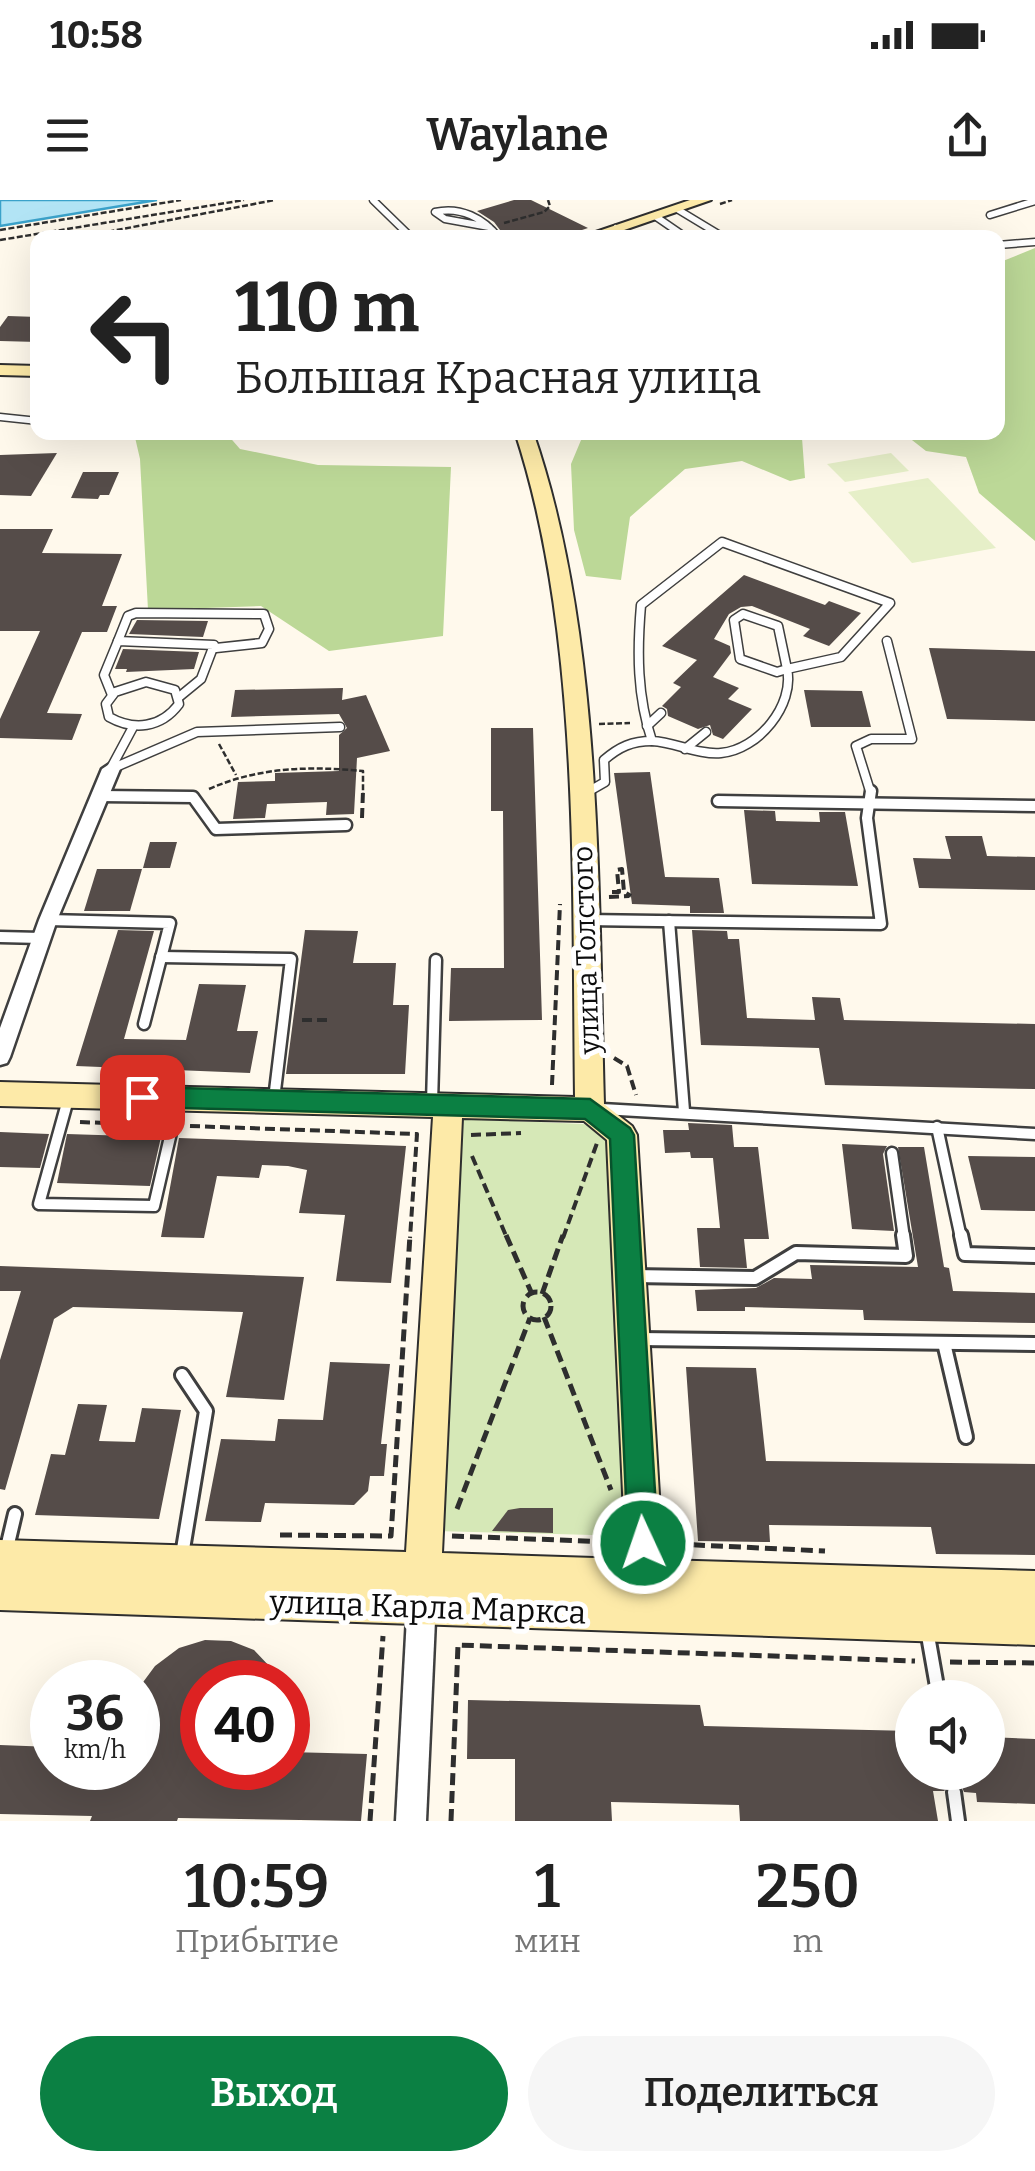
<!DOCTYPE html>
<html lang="ru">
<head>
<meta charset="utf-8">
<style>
	:root { --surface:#fff; --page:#f6f6f6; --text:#222; --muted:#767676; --accent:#0b8043 }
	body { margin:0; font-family:Bitter,serif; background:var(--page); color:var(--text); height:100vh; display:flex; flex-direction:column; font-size:38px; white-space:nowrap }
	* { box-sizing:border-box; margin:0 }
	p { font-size:32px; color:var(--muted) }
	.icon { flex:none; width:55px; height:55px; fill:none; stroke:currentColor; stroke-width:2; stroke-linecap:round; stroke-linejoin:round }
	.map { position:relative; height:1621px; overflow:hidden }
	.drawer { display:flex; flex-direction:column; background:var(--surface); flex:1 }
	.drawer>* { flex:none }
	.hud { position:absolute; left:30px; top:30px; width:975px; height:210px; border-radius:20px; box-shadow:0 10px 40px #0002; background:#fff; color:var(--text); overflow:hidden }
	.controls { position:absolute; left:895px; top:1480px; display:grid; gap:20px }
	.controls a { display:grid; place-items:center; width:110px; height:110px; border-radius:50%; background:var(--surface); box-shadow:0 10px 40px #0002; font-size:50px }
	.speed { position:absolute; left:30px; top:1460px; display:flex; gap:20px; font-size:50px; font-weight:700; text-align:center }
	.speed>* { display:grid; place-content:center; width:130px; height:130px; border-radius:50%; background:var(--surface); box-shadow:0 10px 40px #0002; line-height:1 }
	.speed small { font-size:25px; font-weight:400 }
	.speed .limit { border:15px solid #d22; background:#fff; color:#111 }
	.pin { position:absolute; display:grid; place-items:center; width:85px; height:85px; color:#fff; margin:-42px; border-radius:20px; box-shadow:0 5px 15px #0006 }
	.me { position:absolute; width:110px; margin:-55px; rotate:357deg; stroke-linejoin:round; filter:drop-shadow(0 0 8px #0008) }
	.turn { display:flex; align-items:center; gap:35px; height:210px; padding:0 40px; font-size:45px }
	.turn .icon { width:130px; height:130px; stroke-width:2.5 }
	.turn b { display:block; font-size:70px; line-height:85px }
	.eta { display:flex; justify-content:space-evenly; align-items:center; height:170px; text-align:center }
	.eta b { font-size:60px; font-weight:600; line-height:70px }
	.action { display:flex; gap:20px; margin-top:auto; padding:20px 40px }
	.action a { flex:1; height:115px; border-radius:60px; background:var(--accent); color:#fff; font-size:40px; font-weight:600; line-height:115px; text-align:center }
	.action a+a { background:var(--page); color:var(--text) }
	.status { display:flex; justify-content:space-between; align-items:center; height:70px; padding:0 50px; background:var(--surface); direction:ltr }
	.status svg { height:28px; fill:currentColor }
	header { display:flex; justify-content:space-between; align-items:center; height:130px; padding:0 40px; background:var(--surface); font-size:45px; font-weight:600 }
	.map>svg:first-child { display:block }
</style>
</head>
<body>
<div class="status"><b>10:58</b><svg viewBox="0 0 49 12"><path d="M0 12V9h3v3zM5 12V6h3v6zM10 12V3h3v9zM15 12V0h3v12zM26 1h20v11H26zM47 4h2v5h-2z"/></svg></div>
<header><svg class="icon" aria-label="menu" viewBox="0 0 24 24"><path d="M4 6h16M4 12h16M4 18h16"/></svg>Waylane<svg class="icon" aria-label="share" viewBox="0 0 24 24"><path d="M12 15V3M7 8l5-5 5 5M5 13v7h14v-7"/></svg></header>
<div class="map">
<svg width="1035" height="1621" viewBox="0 0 1035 1621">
	<rect width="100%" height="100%" fill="#fff9ec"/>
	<polygon fill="#d6e8b7" points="464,919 584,924 606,933 610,955 630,1336 435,1331 452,930"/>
	<g fill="#bcd897">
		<polygon points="1035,48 1035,341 979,293 966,257 926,251 903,233 998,232 998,63"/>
		<polygon points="134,233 226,233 240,249 318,265 451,267 443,436 329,451 261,406 148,410 140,259"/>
		<polygon points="584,233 584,232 842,233 802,238 805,278 790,281 742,261 685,269 630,317 621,380 586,376 574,330 571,264"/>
	</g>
	<g fill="#e6efc8">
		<polygon points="891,253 909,271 845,282 827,264"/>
		<polygon points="928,278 996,348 912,363 848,292"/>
	</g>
	<polygon fill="#b2e4f5" stroke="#3ba2ca" stroke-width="2.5" points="0,0 157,0 0,26"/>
	<g fill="#554c49">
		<polygon points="514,0 531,0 588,28 558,38 506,38 494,22 477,11"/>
		<polygon points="8,116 38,117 38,142 0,141 0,127"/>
		<polygon points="57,253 31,296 0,295 0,255"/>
		<polygon points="83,272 119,272 109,295 100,295 98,299 71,298"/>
		<polygon points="0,329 53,329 42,353 122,354 102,406 117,406 107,432 82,432 47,513 82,514 72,540 0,538 0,519 40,431 0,431"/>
		<polygon points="744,375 825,405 829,401 861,413 829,446 803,436 810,429 752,406 741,407 729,414 714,439 730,446 731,453 713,477 739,488 728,499 752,509 723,539 713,535 710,525 698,529 668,516 667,509 662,506 681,487 673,483 697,460 662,446"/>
		<polygon points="137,420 208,421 203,437 129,434"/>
		<polygon points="929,448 1035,451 1035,521 947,519"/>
		<polygon points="123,449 199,452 194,469 126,472 127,469 115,469"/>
		<polygon points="343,488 342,500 366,495 390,551 357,558 354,614 326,615 327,602 267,604 265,618 233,619 238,582 275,581 275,573 339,571 339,535 347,528 339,514 231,517 235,490"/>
		<polygon points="804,490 862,491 871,527 811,527"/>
		<polygon points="491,528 533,528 542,820 449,821 451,768 504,768 503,611 491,611"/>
		<polygon points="650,572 665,677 719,678 724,713 690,713 690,706 632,704 614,573"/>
		<polygon points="744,610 775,611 776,621 820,622 819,612 845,612 858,686 752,684"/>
		<polygon points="945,636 982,636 987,656 1035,657 1035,690 919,688 913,658 951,659"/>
		<polygon points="150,642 177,642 170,668 143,668"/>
		<polygon points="97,669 142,669 130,711 84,711"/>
		<polygon points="118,730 154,731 124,839 186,840 199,784 246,785 237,831 258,831 250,873 76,866"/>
		<polygon points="305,730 358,731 353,763 396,763 393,805 409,805 405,874 286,874"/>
		<polygon points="692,730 727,731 728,739 739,739 747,818 815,820 812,797 840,798 844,820 1035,824 1035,889 825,885 819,848 701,845"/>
		<polygon points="688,923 732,925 734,947 758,947 769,1039 744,1039 747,1068 700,1067 697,1028 720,1028 713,958 691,958 690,952 665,953 663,930 689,930"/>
		<polygon points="0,932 49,934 40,968 0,967"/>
		<polygon points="67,934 161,937 150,986 57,983"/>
		<polygon points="179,938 406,946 391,1083 336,1081 345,1015 299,1013 307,970 288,966 262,965 259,978 217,976 204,1038 161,1037"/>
		<polygon points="842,944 887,946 883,954 894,1031 852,1029"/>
		<polygon points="898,947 924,947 944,1067 949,1068 953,1091 1035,1093 1035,1123 864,1120 863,1110 745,1107 745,1111 697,1111 695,1090 756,1088 774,1078 812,1079 810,1065 918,1067"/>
		<polygon points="968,956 1035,957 1035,1011 981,1010"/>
		<polygon points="0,1066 304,1077 284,1200 226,1197 243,1112 73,1107 54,1119 5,1290 0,1289 0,1160 21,1091 0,1091"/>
		<polygon points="330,1162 390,1164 381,1244 387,1244 384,1276 370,1276 368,1291 354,1305 265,1303 261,1322 205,1321 221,1239 275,1241 278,1219 323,1220"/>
		<polygon points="686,1167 756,1168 766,1261 1035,1264 1035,1355 936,1354 931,1327 769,1325 770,1342 698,1341"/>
		<polygon points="78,1204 107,1205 99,1241 135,1242 142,1208 181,1210 159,1319 35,1315 51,1254 65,1255"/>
		<polygon points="520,1308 553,1308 553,1333 492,1331 508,1310"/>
		<polygon points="205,1440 231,1441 254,1450 272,1469 278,1482 202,1482 202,1568 288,1568 288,1552 367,1554 361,1621 178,1618 177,1621 90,1621 92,1616 0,1614 0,1545 52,1547 52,1568 138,1568 138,1489 155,1466 179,1448"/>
		<polygon points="468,1500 700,1505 704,1526 912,1531 912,1572 930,1575 988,1572 988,1537 1035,1539 1035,1604 977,1602 976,1593 964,1592 961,1585 954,1582 944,1591 933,1591 938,1621 740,1621 739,1605 611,1602 612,1621 515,1621 515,1559 467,1559"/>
	</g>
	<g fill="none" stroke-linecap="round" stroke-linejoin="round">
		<defs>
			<g id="lane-far3">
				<polyline points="373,0 412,38"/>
				<polyline points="677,9 725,38"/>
				<polyline points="990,15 1035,1"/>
				<polyline points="655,16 687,38"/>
				<path d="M 489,27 L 445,19 L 435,12 C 460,6 484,18 499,38"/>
				<polyline points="616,28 630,38"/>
				<polyline points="998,45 1035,42"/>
				<polyline points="0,217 38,221"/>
			</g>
			<g id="lane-far2">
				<path d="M 722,342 L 890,403 L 841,457 L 787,469 C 795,505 758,550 721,553 C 698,555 675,542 652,541 C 637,496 637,452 641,405 Z"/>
				<polygon points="743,414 778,426 787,469 777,472 740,459 734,420"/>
				<polyline points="118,441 128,416 136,413 264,414 269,429 262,443 216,448"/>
				<path d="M 146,482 L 175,490 L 179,504 C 161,528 134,531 109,517 L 106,504 L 115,492 Z"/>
				<polyline points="112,495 104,475 118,441 214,445 201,479 179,497"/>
				<polyline points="647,526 661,513"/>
				<polyline points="685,549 706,532"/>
				<polyline points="111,568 133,527"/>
				<polyline points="111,569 197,532 340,527"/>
				<path d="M 584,594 L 605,582 L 604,560 C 619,547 632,541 652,541"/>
				<polyline points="871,594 856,546 871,539 912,539 887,441"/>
			</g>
			<g id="lane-far1">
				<polyline points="582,595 589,591"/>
				<polyline points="100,596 193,597 216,629 346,625"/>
				<polyline points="718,601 1035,606"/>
				<polyline points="48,720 170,723 144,824"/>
				<polyline points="586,720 881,724 867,618 871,591"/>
				<polyline points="669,721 684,911"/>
				<polyline points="0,737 41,738"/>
				<polyline points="161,757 291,759 274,899"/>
				<polyline points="69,896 39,1004 154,1006 179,898"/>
				<polyline points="432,903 436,760"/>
				<polyline points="602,909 1035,934"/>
				<polyline points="937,927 961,1038"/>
				<polyline points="892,953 904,1038"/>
			</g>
			<g id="lane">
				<polyline points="961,1035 965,1054 1035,1056"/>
				<polyline points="633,1076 755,1078 796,1053 906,1056 903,1035"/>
				<polyline points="639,1139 1035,1144"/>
				<polyline points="944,1143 966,1237"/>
				<polyline points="182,1175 206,1211 182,1355"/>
				<polyline points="6,1352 15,1314"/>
				<polyline points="927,1430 939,1498"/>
				<polyline points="954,1592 958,1621"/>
			</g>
			<g id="street">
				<polygon points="111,563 120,569 57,720 10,857 7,863 0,865 0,828 39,720 102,569"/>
				<polygon points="422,1384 432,1388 436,1398 426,1621 396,1621 408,1398 412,1388"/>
			</g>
			<g id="secondary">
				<polygon points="690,0 711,0 601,38 578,38"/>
				<polygon points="0,165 38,166 38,176 0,175"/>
				<path d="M 515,232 L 533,232 C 603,433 598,692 604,904 L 632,926 L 637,935 L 663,1360 L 1035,1371 L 1035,1445 L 0,1410 L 0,1340 L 406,1352 L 433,917 L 0,906 L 0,882 L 575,897 C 572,687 581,432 515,232 ZM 462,918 L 584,921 L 607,940 L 626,1359 L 442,1353 Z"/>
			</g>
		</defs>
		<use href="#lane-far3" stroke="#3f3f3f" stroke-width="9"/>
		<use href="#lane-far2" stroke="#3f3f3f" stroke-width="11"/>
		<use href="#lane-far1" stroke="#3f3f3f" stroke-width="15"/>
		<use href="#lane" stroke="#3f3f3f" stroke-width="18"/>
		<use href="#street" stroke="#3f3f3f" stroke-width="5"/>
		<use href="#secondary" stroke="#2e2e2e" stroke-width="4"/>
		<g stroke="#2e2e2e" stroke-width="2.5" stroke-dasharray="6 2.5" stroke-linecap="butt">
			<polyline points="720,4 732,0"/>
			<polyline points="504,23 544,12 550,6 548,0"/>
			<polyline points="0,30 181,0"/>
			<polyline points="75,38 275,0"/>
			<polyline points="0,40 244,0"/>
			<polyline points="599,524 630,523"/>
			<polyline points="219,544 236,575"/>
			<path d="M 209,589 C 259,567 309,566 363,571 L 363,594"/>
		</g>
		<g stroke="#2e2e2e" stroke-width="4" stroke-dasharray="10 5" stroke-linecap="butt">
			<polyline points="362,618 363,591"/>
			<polyline points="612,692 619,692 617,670 622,669 624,692 631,696"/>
			<polyline points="609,697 629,696"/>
			<polyline points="302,820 332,820"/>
			<polyline points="614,858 627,866 636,895"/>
			<polyline points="552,885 560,704"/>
			<polyline points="80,922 156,925"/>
			<polyline points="190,926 417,934 410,1038"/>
			<polyline points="471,935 521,933"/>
			<polyline points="472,956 507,1038"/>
			<polyline points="563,1038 597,943"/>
		</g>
		<g stroke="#2e2e2e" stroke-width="5" stroke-dasharray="12 6" stroke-linecap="butt">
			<polyline points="506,1035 532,1094"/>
			<circle cx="537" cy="1106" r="14"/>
			<polyline points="542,1094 563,1035"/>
			<polyline points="544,1117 611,1290"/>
			<polyline points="457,1309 530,1118"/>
			<polyline points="280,1335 391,1336 410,1035"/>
			<polyline points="452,1336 612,1342"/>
			<polyline points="675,1344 825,1351"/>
			<polyline points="950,1462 1035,1463"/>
			<polyline points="370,1621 383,1436"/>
			<polyline points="451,1621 458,1445 915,1461"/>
		</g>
		<use href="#lane-far3" stroke="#fff" stroke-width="6"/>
		<use href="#lane-far2" stroke="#fff" stroke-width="8"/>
		<use href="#lane-far1" stroke="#fff" stroke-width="10"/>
		<use href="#lane" stroke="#fff" stroke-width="12"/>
		<use href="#street" fill="#fff" fill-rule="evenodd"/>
		<use href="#secondary" fill="#fdeaa8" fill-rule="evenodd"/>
	</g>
	<polygon fill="#0b8043" stroke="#07532c" stroke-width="2.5" points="142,887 590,899 630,928 634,935 658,1343 654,1354 643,1358 633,1354 628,1343 610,939 585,919 142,907 134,904 130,897 134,890"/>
	<g text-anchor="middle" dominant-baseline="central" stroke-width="10" stroke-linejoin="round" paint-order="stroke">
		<g font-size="28" fill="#0c0c0c" stroke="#fff">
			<text transform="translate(586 750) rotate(-92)">улица Толстого</text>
		</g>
		<g font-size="32" fill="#0c0c0c" stroke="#fff">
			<text transform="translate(428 1407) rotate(2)">улица Карла Маркса</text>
		</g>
	</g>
</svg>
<div class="controls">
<a><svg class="icon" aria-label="sound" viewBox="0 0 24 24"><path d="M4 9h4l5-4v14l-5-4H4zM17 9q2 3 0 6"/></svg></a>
</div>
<div class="speed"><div>36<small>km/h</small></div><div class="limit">40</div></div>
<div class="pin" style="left:142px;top:897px;background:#d93025"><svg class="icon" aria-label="arrive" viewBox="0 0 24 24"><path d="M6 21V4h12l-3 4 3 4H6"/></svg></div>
<svg class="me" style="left:643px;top:1343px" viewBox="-20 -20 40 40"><circle r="17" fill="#0b8043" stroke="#fff" stroke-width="3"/><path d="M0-11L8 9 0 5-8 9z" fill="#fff"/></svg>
<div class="hud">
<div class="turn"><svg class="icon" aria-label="left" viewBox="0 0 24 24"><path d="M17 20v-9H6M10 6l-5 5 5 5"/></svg><div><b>110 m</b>Большая Красная улица</div></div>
</div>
</div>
<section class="drawer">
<div class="eta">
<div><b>10:59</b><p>Прибытие</p></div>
<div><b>1</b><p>мин</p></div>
<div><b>250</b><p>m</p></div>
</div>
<div class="action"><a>Выход</a><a>Поделиться</a></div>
</section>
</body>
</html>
